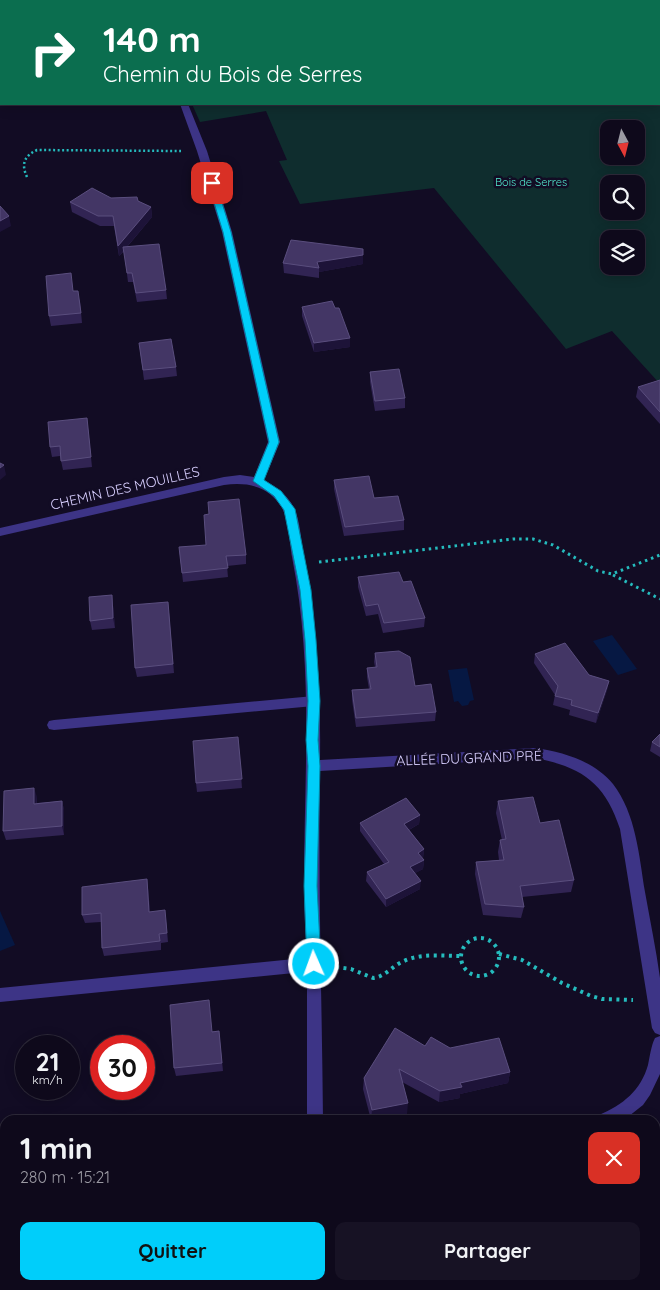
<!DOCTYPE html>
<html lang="fr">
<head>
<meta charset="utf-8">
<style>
	:root { --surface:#0e091b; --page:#171224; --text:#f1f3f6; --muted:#9b9aa3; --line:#2e2a3a; --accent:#00cefa }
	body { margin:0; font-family:Quicksand,sans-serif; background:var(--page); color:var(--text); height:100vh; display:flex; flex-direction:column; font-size:19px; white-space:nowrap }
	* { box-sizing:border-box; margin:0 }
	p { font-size:16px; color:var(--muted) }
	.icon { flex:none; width:28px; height:28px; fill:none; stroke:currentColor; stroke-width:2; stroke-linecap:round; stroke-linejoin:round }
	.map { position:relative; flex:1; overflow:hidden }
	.side { position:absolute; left:0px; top:1115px; width:660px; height:175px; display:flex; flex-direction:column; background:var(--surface); border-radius:15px 15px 0 0; box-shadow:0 2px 12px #0003,0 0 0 1px var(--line) }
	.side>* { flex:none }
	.guide { position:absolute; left:0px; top:0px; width:660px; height:105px; box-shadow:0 2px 12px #0003,0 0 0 1px var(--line); background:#0b6e4f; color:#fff; overflow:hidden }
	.needle { width:32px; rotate:173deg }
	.buttons { position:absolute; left:600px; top:120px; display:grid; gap:10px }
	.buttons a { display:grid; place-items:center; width:45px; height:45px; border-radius:10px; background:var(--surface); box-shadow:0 2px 12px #0003,0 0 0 1px var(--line); font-size:25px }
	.speed { position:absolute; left:15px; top:1035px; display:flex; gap:10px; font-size:25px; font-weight:700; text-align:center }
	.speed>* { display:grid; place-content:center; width:65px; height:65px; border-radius:50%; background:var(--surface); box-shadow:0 2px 12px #0003,0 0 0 1px var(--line); line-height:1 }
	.speed small { font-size:12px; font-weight:400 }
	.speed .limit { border:8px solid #d22; background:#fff; color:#111 }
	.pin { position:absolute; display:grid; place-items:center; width:42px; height:42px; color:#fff; margin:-21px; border-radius:10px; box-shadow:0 2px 8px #0006 }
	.me { position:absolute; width:55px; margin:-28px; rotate:358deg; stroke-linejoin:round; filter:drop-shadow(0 0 4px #0008) }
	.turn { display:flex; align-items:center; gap:18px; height:105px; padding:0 20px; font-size:22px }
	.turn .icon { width:65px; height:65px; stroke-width:2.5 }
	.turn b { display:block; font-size:35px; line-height:42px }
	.round { display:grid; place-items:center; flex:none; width:52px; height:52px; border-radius:10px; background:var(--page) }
	.headline { display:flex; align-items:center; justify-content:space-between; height:85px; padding:0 20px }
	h1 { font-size:30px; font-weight:700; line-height:38px }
	.primary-button { display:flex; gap:10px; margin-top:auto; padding:10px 20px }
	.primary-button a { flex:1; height:58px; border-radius:10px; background:var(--accent); color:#111; font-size:20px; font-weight:700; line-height:58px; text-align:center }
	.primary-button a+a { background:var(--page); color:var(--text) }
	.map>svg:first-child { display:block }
</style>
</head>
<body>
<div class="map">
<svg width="660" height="1290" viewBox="0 0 660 1290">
	<rect width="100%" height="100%" fill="#120c24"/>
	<path fill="#0f2d2e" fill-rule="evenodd" d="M 395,0 L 660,0 L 660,384 L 612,331 L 566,349 L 434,188 L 300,204 L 279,161 L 287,160 L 266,111 L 200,122 L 192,104 L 659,104 L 659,1 ZM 609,129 L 636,129 L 636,156 L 609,156 ZM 609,184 L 636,184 L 636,211 L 609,211 ZM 609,239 L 636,239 L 636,266 L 609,266 Z"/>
	<g fill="#061843">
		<polygon points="612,635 637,669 618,675 593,641"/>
		<polygon points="467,668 474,700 470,701 468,705 462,706 458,701 454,702 448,670"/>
		<polygon points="0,911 15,945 0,951"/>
	</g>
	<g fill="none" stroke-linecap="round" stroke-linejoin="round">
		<path stroke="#25bbbd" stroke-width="2.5" stroke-dasharray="2 2.5" stroke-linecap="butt" d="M 27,177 C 21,164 24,156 37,150 L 181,151"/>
		<g stroke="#25bbbd" stroke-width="3" stroke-dasharray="2.5 4" stroke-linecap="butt">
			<polyline points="319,562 513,539 533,539 553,545 598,571 612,574 660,555"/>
			<polyline points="613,575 660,599"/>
		</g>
		<g stroke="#25bbbd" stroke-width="4" stroke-dasharray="3 4.5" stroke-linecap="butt">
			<circle cx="480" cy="957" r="19"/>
			<polyline points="499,954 522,960 562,983 591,996 602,999 633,1000"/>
			<path d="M 336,967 L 351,969 L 373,978 C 385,977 393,965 404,961 C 421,953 442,956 460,956"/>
		</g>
		<g fill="#3d3486" fill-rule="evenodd">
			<rect x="0" y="31" width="1" height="4"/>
			<polygon points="314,696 319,697 320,701 319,705 314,706 54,730 49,729 47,725 49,721 54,720"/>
			<polygon points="314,957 319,959 321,964 319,969 314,971 0,1002 0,988"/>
		</g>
		<g fill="#3d3486" fill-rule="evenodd">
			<polygon points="127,0 135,0 136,1 128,1"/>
			<path d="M 180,104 L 188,104 L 207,151 L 232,232 L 280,442 L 264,480 C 276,487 288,495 294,508 C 300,520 301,539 303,552 C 317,622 321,690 320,760 L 535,748 C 563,752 594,761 613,784 C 636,814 639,855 645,892 C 650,920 656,949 660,978 C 660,997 660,1016 660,1035 L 655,1033 L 652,1028 L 620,829 C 605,783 582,767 535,758 L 320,771 C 318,887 322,1004 323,1120 L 307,1120 C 307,1068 307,1016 307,965 C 306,938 304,912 304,885 C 304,773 314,668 292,557 C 290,544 288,519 282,508 C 269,486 248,482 224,485 L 0,536 L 0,528 L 224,477 L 240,475 L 254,477 L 268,442 L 222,232 L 197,151 Z"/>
			<path d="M 660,1036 L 660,1074 L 650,1095 L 643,1105 L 624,1120 L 597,1120 L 599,1115 C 623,1105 641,1090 648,1065 C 650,1056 651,1046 655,1038 Z"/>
			<polygon points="293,1285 311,1285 310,1290 292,1290"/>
		</g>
	</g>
	<g fill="#312453">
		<polygon points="0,0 43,0 43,1 1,1 1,17 0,17"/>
		<polygon points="111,198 138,201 151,207 152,217 127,247 166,290 167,299 137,302 133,282 128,282 124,251 119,256 114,226 100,226 72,212 70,202"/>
		<polygon points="283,263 363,264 319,272 319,278 284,273"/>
		<polygon points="74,291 80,301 82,323 51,326 49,316"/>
		<polygon points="302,307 350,347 314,352 302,316"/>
		<polygon points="139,343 176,367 177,376 144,380"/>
		<polygon points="370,372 405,398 405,408 375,411 370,382"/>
		<polygon points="660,380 660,424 636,397 638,387"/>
		<polygon points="87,418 92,467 63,470 60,456 52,457 50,447"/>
		<polygon points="334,480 374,498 404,520 404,530 344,536 334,489"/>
		<polygon points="179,547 246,555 246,564 227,566 228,577 183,582"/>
		<polygon points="358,577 403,582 425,618 424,627 383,633 378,614 366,616 358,587"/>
		<polygon points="113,605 115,628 92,630 90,621"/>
		<polygon points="169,612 174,673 137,677 135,668"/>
		<polygon points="375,653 415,686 436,712 435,721 356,727 352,700 352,690 369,689 367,677 367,668 375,667 374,662"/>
		<polygon points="535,654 589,675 609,681 607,690 596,723 569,715 570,710 553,705 555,695 534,663"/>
		<polygon points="660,734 660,757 650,751 652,742"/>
		<polygon points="238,737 242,788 197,792 196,783"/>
		<polygon points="37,797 37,803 62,801 64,810 64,835 6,840 3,831"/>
		<polygon points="498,801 540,823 574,880 571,892 522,897 524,907 521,918 483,915 475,874 476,862 499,860 498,852 500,840 502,840 496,813"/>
		<polygon points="420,815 419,824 409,830 424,849 423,858 422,859 424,860 423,869 415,873 420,889 386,907 366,881 367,872 384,864 360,831 360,823"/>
		<polygon points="148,888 150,912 166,919 168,942 161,943 161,950 104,956 102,948 101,922 85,923 82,915"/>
		<polygon points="213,1031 219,1031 223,1071 176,1076 174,1068"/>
		<polygon points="425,1046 450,1048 510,1072 508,1083 460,1094 460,1098 439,1102 402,1082 407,1114 376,1120 371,1120 363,1089 364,1078"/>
		<polygon points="519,1285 573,1285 572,1288 552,1288 552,1290 520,1290"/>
	</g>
	<g fill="#1d1338">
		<polygon points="151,207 152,217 119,256 118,246"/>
		<polygon points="9,216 11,226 0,232 0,221"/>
		<polygon points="363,255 363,264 319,272 319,268 317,262"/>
		<polygon points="350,338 350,347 314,352 314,343"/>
		<polygon points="4,465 6,475 0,480 0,468"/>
		<polygon points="112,595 113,605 115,628 113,618"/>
		<polygon points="609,681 607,690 596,723 598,713"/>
		<polygon points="34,788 37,797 36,812 34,804"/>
		<polygon points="62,801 64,810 64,835 62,826"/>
		<polygon points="420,815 419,824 403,833 404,824"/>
		<polygon points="424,849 423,858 417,862 418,853"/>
		<polygon points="424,860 423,869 410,876 410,867"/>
		<polygon points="147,879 148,888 151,921 149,912"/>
		<polygon points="421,881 420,889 386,907 386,899"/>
		<polygon points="510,1072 508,1083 460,1094 460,1098 439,1102 440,1091 460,1083"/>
		<polygon points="408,1103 407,1114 376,1120 371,1120 372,1110"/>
	</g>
	<g fill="#433665" stroke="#5a4e7e">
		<polygon points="0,0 38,0 38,1 1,1 1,8 0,8"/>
		<polygon points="251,0 281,0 282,1 252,1"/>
		<polygon points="92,188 111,198 137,197 138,201 151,207 118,246 113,216 98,216 70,202"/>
		<polygon points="0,206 9,216 0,221"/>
		<polygon points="291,240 363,249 363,255 317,262 319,268 283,263"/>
		<polygon points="159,244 166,290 136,293 132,273 127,273 123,247"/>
		<polygon points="71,273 73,291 78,291 81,313 49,316 46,276"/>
		<polygon points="332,301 335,308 339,308 350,338 314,343 302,307"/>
		<polygon points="171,339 176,367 143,370 139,343"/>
		<polygon points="399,369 405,398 375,401 370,372"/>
		<polygon points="660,380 660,412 638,387"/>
		<polygon points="87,418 91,457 61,461 60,446 50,447 48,422"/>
		<polygon points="0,463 4,465 0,468"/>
		<polygon points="369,476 374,498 398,496 404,520 345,527 334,480"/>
		<polygon points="239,499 246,555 226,556 228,568 182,573 179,547 206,545 204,515 209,514 208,502"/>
		<polygon points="399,572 403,582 411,581 425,618 384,623 378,604 366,606 358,577"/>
		<polygon points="112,595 113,618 90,621 89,597"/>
		<polygon points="168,602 173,664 135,668 131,605"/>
		<polygon points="565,643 589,675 609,681 598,713 571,705 572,700 555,696 558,686 535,654"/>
		<polygon points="399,651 410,657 415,686 431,684 436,712 356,718 352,690 371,689 367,668 377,667 375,653"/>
		<polygon points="660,734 660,747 652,742"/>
		<polygon points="238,737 242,779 196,783 193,741"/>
		<polygon points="34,788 34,804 62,801 62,826 3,831 4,791"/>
		<polygon points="533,797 540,823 559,820 574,880 520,886 524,907 485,904 476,862 504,860 500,840 506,839 498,801"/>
		<polygon points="406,798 420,815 404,824 424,849 418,853 424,860 410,867 421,881 386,899 367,872 389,862 360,823"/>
		<polygon points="147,879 149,912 165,910 167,933 159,934 160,941 102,948 101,913 82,915 82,887"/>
		<polygon points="209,1000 212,1032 219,1031 222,1063 174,1068 170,1005"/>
		<polygon points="395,1028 425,1046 431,1037 450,1048 499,1038 510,1072 460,1083 462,1087 440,1091 399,1069 408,1103 372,1110 364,1078"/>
		<polygon points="376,1285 472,1285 473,1290 376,1290"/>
		<polygon points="524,1285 551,1285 552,1290 526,1290"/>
	</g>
	<polygon fill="#00cefa" stroke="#0086a2" points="212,181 216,183 231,232 279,442 264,480 281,491 295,509 311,590 316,640 320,701 318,740 320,766 317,886 321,964 319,969 314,970 309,969 307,964 304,886 308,766 306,740 308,701 305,640 300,590 284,510 274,496 253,481 269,442 223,232 208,183"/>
	<g text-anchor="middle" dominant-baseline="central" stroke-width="5" stroke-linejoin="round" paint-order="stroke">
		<g font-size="11" fill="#52e8cd" stroke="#120c24">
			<text x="531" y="182">Bois de Serres</text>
		</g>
		<g font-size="14" fill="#d8cfff" stroke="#120c24">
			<text transform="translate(125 488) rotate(-13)">CHEMIN DES MOUILLES</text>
			<text transform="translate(469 758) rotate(-2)">ALLÉE DU GRAND PRÉ</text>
		</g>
	</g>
</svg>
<div class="buttons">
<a><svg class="needle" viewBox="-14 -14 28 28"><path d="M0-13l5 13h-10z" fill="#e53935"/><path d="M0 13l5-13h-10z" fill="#9b9aa3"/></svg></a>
<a><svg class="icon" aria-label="search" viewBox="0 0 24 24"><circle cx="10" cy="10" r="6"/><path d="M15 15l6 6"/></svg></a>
<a><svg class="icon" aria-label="layers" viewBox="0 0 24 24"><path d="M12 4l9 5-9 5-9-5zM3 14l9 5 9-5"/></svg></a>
</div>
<div class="speed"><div>21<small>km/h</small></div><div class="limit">30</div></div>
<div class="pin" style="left:212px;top:183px;background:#d93025"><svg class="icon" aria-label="arrive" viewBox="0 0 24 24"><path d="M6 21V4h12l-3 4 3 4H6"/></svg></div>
<svg class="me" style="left:314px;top:964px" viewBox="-20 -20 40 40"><circle r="17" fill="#00cefa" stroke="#fff" stroke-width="3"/><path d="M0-11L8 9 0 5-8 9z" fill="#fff"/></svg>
<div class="guide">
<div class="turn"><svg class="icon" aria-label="right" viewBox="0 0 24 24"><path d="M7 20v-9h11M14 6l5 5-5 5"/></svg><div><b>140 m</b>Chemin du Bois de Serres</div></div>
</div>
<section class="side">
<div class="headline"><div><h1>1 min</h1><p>280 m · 15:21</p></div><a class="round" style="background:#d93025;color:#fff"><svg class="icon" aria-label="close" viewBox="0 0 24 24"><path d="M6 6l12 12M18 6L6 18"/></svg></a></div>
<div class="primary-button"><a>Quitter</a><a>Partager</a></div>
</section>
</div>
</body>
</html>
